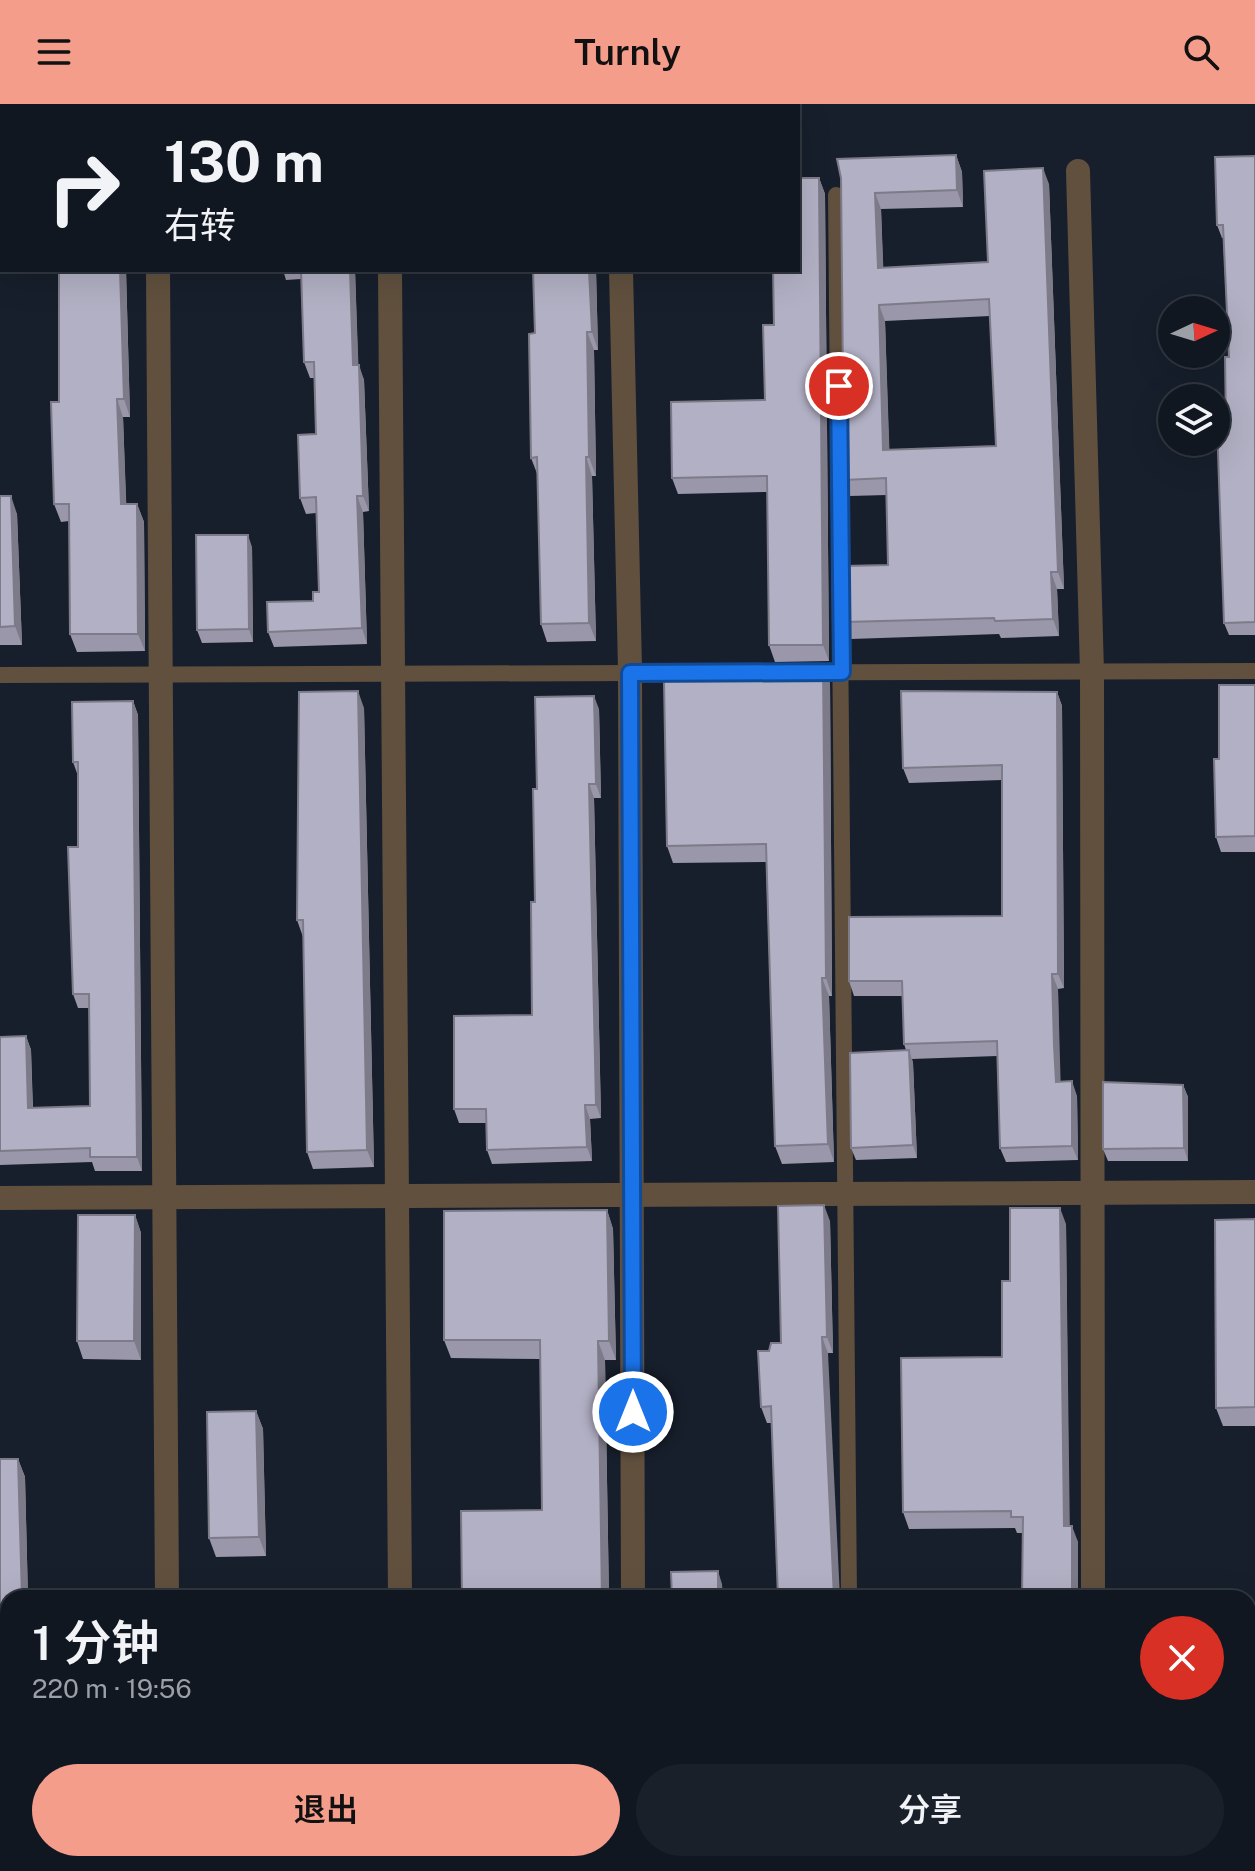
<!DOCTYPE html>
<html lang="zh">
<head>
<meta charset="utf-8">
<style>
	:root { --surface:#111721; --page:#1a202a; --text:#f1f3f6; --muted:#9c9fa5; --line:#30363f; --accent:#f49d8b }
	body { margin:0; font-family:"Public Sans","Noto Sans SC",sans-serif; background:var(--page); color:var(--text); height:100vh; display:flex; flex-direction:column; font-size:30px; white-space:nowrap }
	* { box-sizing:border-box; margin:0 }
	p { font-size:26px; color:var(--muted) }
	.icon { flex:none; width:44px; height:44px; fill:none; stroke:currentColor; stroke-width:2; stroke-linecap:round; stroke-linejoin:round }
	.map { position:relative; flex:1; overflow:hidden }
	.drawer { position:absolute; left:0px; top:1486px; width:1256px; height:282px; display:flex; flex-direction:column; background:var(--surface); border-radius:24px 24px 0 0; box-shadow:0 8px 32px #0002,0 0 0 2px var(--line) }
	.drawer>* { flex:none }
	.banner { position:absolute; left:0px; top:0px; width:800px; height:168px; box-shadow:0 8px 32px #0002,0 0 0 2px var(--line); background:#111721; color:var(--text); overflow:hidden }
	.needle { width:52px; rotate:86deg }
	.tools { position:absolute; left:1158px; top:192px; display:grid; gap:16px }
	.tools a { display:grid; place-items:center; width:72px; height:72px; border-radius:50%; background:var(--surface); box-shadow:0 8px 32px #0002,0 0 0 2px var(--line); font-size:40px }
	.pin { position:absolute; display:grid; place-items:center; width:68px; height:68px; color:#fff; margin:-34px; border:4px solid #fff; border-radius:50%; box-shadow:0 2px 8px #0007 }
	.me { position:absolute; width:88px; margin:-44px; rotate:0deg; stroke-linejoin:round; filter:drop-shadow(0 0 6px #0008) }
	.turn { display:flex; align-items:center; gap:28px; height:168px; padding:0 32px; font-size:36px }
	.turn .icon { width:104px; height:104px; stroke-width:2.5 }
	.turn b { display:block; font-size:56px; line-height:68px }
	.round { display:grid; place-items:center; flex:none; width:84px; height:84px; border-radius:42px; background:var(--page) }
	.headline { display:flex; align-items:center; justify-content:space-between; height:136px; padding:0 32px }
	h1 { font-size:48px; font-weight:600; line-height:60px }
	.action { display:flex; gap:16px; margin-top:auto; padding:16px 32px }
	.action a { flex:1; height:92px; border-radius:48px; background:var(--accent); color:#111; font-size:32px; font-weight:600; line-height:92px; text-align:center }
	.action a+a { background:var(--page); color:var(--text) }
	header { display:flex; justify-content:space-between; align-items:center; height:104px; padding:0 32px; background:var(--accent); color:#111; font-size:36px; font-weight:600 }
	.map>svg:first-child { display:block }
</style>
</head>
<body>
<header><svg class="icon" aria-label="menu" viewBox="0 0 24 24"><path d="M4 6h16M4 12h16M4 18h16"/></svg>Turnly<svg class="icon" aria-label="search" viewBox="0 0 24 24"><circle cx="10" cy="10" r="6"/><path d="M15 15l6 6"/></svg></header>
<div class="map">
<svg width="1255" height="1767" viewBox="0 0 1255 1767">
	<rect width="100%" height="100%" fill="#171f2c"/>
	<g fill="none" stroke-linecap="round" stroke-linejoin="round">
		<g stroke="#61503e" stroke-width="16">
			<polyline points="836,91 849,1494"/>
			<polyline points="0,571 1255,567"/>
			<polyline points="853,1760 853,1767"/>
		</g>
		<g stroke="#61503e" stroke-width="24">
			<polyline points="1078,67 1092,568 1093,1494"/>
			<polyline points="158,166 167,1494"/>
			<polyline points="390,166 400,1494"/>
			<polyline points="621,166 630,565 633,1494"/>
			<polyline points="0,1094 1255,1088"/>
			<polyline points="1248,1614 1255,1614"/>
			<polyline points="0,1616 8,1616"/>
			<polyline points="396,1767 397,1760"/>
			<polyline points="629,1767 629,1760"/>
			<polyline points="1087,1767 1087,1760"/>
		</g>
		<g stroke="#876b4e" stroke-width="24">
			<polyline points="237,2 538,0"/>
			<polyline points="0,4 2,4"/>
		</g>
	</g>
	<g fill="#9997a9" fill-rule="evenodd">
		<path d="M 956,51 L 962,68 L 963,103 L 881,105 L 883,164 L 988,158 L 1049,80 L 1064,485 L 1057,485 L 1059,532 L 1001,534 L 999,530 L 851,535 L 845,518 L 888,461 L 887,391 L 850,392 L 844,376 L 841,74 ZM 990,212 L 996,342 L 889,346 L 885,217 Z"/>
		<polygon points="1255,52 1255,531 1229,531 1224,519 1226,320 1229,253 1223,134 1222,134 1217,121"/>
		<polygon points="819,74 825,90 829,557 775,558 769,541 767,388 678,390 672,374 765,296 774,221"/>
		<polygon points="59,166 126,166 130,313 123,313 126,400 137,400 144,418 145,547 77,548 70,530 69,417 61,418 54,400 59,298"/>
		<polygon points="283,166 355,166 358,261 364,276 369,407 363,408 367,540 274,543 268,528 313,497 319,488 316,409 306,410 300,394 316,330 314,274 310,274 304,258 301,175 286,176"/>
		<polygon points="533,166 596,166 598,246 594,246 596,372 592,372 596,537 547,538 541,520 538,372 531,354 535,229"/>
		<polygon points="0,392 17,410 22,541 0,541"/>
		<polygon points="252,443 253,538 202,539 197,526"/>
		<polygon points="769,575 830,579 832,892 829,892 834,1058 782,1060 775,1042 766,758 673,759 667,742"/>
		<polygon points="1255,581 1255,748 1221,748 1216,733 1219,655"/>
		<polygon points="1057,588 1062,602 1064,884 1058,885 1059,956 1060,977 1077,992 1078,1056 1006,1058 1000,1044 997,952 912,955 913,959 917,1054 856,1056 851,1044 906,946 904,940 903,892 854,892 849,877 1002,812 1002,676 909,679 903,664"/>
		<polygon points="133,597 138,611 142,1067 95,1067 92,1058 0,1061 0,933 26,932 31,946 33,1004 90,1002 89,904 78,904 73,890 78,743 78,672 73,658"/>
		<polygon points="364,604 374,1063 313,1065 307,1048 303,833 297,816"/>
		<polygon points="599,605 601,694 594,694 601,1014 590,1015 592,1057 492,1060 487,1046 486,1019 459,1019 454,1005 532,911 537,685"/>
		<polygon points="1183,981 1188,993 1188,1057 1108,1057 1103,1045"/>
		<polygon points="607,1106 613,1125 616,1256 605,1256 609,1494 462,1494 542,1406 540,1255 451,1254 444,1236"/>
		<polygon points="135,1111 141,1129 141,1256 83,1255 77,1237"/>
		<polygon points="1255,1115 1255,1322 1223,1322 1216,1304"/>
		<polygon points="830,1117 833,1249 828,1249 772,1319 767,1319 761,1303 769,1247 781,1239"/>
		<polygon points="1066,1120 1069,1422 1078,1438 1078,1494 1022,1494 1023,1429 1017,1429 1015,1424 909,1425 903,1408 1002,1253 1010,1177"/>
		<polygon points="256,1307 263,1325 266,1452 216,1453 209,1434"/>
		<polygon points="0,1355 18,1355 25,1373 28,1494 8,1494 8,1585 0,1585"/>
		<polygon points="543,1760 606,1760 606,1767 546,1767"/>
	</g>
	<g fill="#7d7b89">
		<polygon points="956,51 962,68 963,103 957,86"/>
		<polygon points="1043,64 1049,80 1064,485 1058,468"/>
		<polygon points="819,74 825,90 829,557 823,541"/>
		<polygon points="875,89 881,105 884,181 878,164"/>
		<polygon points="120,166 126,166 130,313 124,295"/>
		<polygon points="350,166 355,166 359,277 353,261"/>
		<polygon points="589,166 596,166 598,246 592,228"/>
		<polygon points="879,201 885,217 890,362 883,346"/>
		<polygon points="587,228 594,246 596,372 589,353"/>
		<polygon points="359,261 364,276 369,407 363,392"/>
		<polygon points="117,295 123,313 127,418 121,400"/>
		<polygon points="586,353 592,372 596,537 589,519"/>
		<polygon points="11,392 17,410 22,541 15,522"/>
		<polygon points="357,392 363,408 367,540 362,524"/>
		<polygon points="137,400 144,418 145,547 138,530"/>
		<polygon points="248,431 252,443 253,538 249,525"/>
		<polygon points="1051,468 1057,485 1059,532 1053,515"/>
		<polygon points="823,562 830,579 832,892 826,874"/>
		<polygon points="358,587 364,604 374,1063 367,1046"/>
		<polygon points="1057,588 1062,602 1064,884 1058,870"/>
		<polygon points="594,592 599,605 601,694 596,680"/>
		<polygon points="133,597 138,611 142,1067 137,1053"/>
		<polygon points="589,680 594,694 601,1014 596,1001"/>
		<polygon points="1052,870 1058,885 1061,992 1056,978"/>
		<polygon points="822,874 829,892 834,1058 828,1040"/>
		<polygon points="26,932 31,946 33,1018 28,1004"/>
		<polygon points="909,946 913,959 917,1054 913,1041"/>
		<polygon points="1072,977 1077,992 1078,1056 1072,1042"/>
		<polygon points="1183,981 1188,993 1188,1057 1184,1044"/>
		<polygon points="585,1001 590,1015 592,1057 587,1043"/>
		<polygon points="824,1101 830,1117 833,1249 827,1233"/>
		<polygon points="1060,1104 1066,1120 1070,1438 1064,1422"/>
		<polygon points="607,1106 613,1125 616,1256 609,1237"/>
		<polygon points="135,1111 141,1129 141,1256 134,1237"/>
		<polygon points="822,1233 828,1249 840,1494 834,1494"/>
		<polygon points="598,1237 605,1256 609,1494 602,1494"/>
		<polygon points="256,1307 263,1325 266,1452 259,1433"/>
		<polygon points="18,1355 25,1373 28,1494 22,1494"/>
		<polygon points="1072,1422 1078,1438 1078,1494 1072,1494"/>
		<polygon points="718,1467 722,1480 723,1494 718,1494"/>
	</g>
	<g fill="#b2b0c4" stroke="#7d7b89" stroke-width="2" fill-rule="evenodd">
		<path d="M 956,51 L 957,86 L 875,89 L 878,164 L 988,158 L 984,67 L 1043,64 L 1058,468 L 1051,468 L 1053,515 L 995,517 L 994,514 L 845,518 L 845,462 L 888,461 L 886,374 L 844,376 L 841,74 L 837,55 ZM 989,195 L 996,342 L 883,346 L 879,201 Z"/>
		<polygon points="1255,52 1255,518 1224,519 1217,320 1226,320 1225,253 1229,253 1223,121 1217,121 1215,53"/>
		<polygon points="798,74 819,74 823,541 769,541 767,372 672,374 671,298 765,296 763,221 774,221 773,166 798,166"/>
		<polygon points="59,166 120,166 124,295 117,295 121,400 137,400 138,530 70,530 69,400 54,400 51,298 59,298"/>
		<polygon points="301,166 350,166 353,261 359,261 363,392 357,392 362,524 268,528 267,498 313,497 313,488 319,488 316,393 300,394 298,331 316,330 314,258 304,258"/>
		<polygon points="533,166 589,166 592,228 587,228 589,353 586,353 589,519 541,520 537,353 531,354 529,230 535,229"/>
		<polygon points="0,392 11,392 15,522 0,523"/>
		<polygon points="196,431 248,431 249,525 197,526"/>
		<polygon points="769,562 823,562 826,874 822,874 828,1040 775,1042 766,740 667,742 664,577 769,575"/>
		<polygon points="1219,581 1255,581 1255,732 1216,733 1214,655 1219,655"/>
		<polygon points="358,587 367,1046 307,1048 303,816 297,816 299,588"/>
		<polygon points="901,587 1057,588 1058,870 1052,870 1054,941 1056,978 1072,977 1072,1042 1000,1044 997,937 904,940 902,877 849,877 849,813 1002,812 1002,661 903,664"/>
		<polygon points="594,592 596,680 589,680 596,1001 585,1001 587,1043 487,1046 486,1005 454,1005 454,912 532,911 531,798 535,798 533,685 537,685 535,593"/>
		<polygon points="133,597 137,1053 90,1053 90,1044 0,1047 0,933 26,932 28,1004 90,1002 89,890 73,890 68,743 78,743 78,658 73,658 72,598"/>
		<polygon points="909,946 913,1041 851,1044 850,949"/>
		<polygon points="1103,978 1183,981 1184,1044 1103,1045"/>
		<polygon points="824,1101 827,1233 822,1233 834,1494 778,1494 771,1302 761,1303 758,1247 769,1247 771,1239 781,1239 778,1102"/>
		<polygon points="1010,1104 1060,1104 1064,1422 1072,1422 1072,1494 1022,1494 1023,1413 1011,1413 1011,1407 903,1408 901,1254 1002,1253 1002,1177 1010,1177"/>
		<polygon points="607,1106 609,1237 598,1237 602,1494 462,1494 461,1407 542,1406 540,1236 444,1236 444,1107"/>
		<polygon points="78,1111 135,1111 134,1237 77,1237"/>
		<polygon points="1255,1115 1255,1303 1216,1304 1215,1116"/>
		<polygon points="256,1307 259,1433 209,1434 207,1308"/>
		<polygon points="0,1355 18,1355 22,1494 8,1494 8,1566 0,1567"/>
		<polygon points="718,1467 718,1494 672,1494 671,1468"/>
	</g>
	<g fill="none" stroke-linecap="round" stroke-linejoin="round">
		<defs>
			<polyline id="route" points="633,1308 630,569 842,568 839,282"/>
		</defs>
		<use href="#route" stroke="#114b97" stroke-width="20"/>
		<use href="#route" stroke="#1a73e8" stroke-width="14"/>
	</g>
</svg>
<div class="tools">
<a><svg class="needle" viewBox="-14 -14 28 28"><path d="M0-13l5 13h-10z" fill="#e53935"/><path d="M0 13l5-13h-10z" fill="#9c9fa5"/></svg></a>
<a><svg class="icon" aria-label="layers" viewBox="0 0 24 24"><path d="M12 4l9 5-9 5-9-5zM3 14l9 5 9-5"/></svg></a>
</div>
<div class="pin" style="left:839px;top:282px;background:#d93025"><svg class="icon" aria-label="arrive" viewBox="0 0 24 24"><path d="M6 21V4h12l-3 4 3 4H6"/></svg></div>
<svg class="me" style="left:633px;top:1308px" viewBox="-20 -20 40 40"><circle r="17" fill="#1a73e8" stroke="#fff" stroke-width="3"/><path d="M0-11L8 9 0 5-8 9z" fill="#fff"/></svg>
<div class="banner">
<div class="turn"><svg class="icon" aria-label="right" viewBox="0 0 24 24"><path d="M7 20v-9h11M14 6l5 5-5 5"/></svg><div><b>130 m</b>右转</div></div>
</div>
<section class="drawer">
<div class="headline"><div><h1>1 分钟</h1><p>220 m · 19:56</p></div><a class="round" style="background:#d93025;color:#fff"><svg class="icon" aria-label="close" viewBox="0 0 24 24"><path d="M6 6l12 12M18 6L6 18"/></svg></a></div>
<div class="action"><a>退出</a><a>分享</a></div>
</section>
</div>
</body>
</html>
